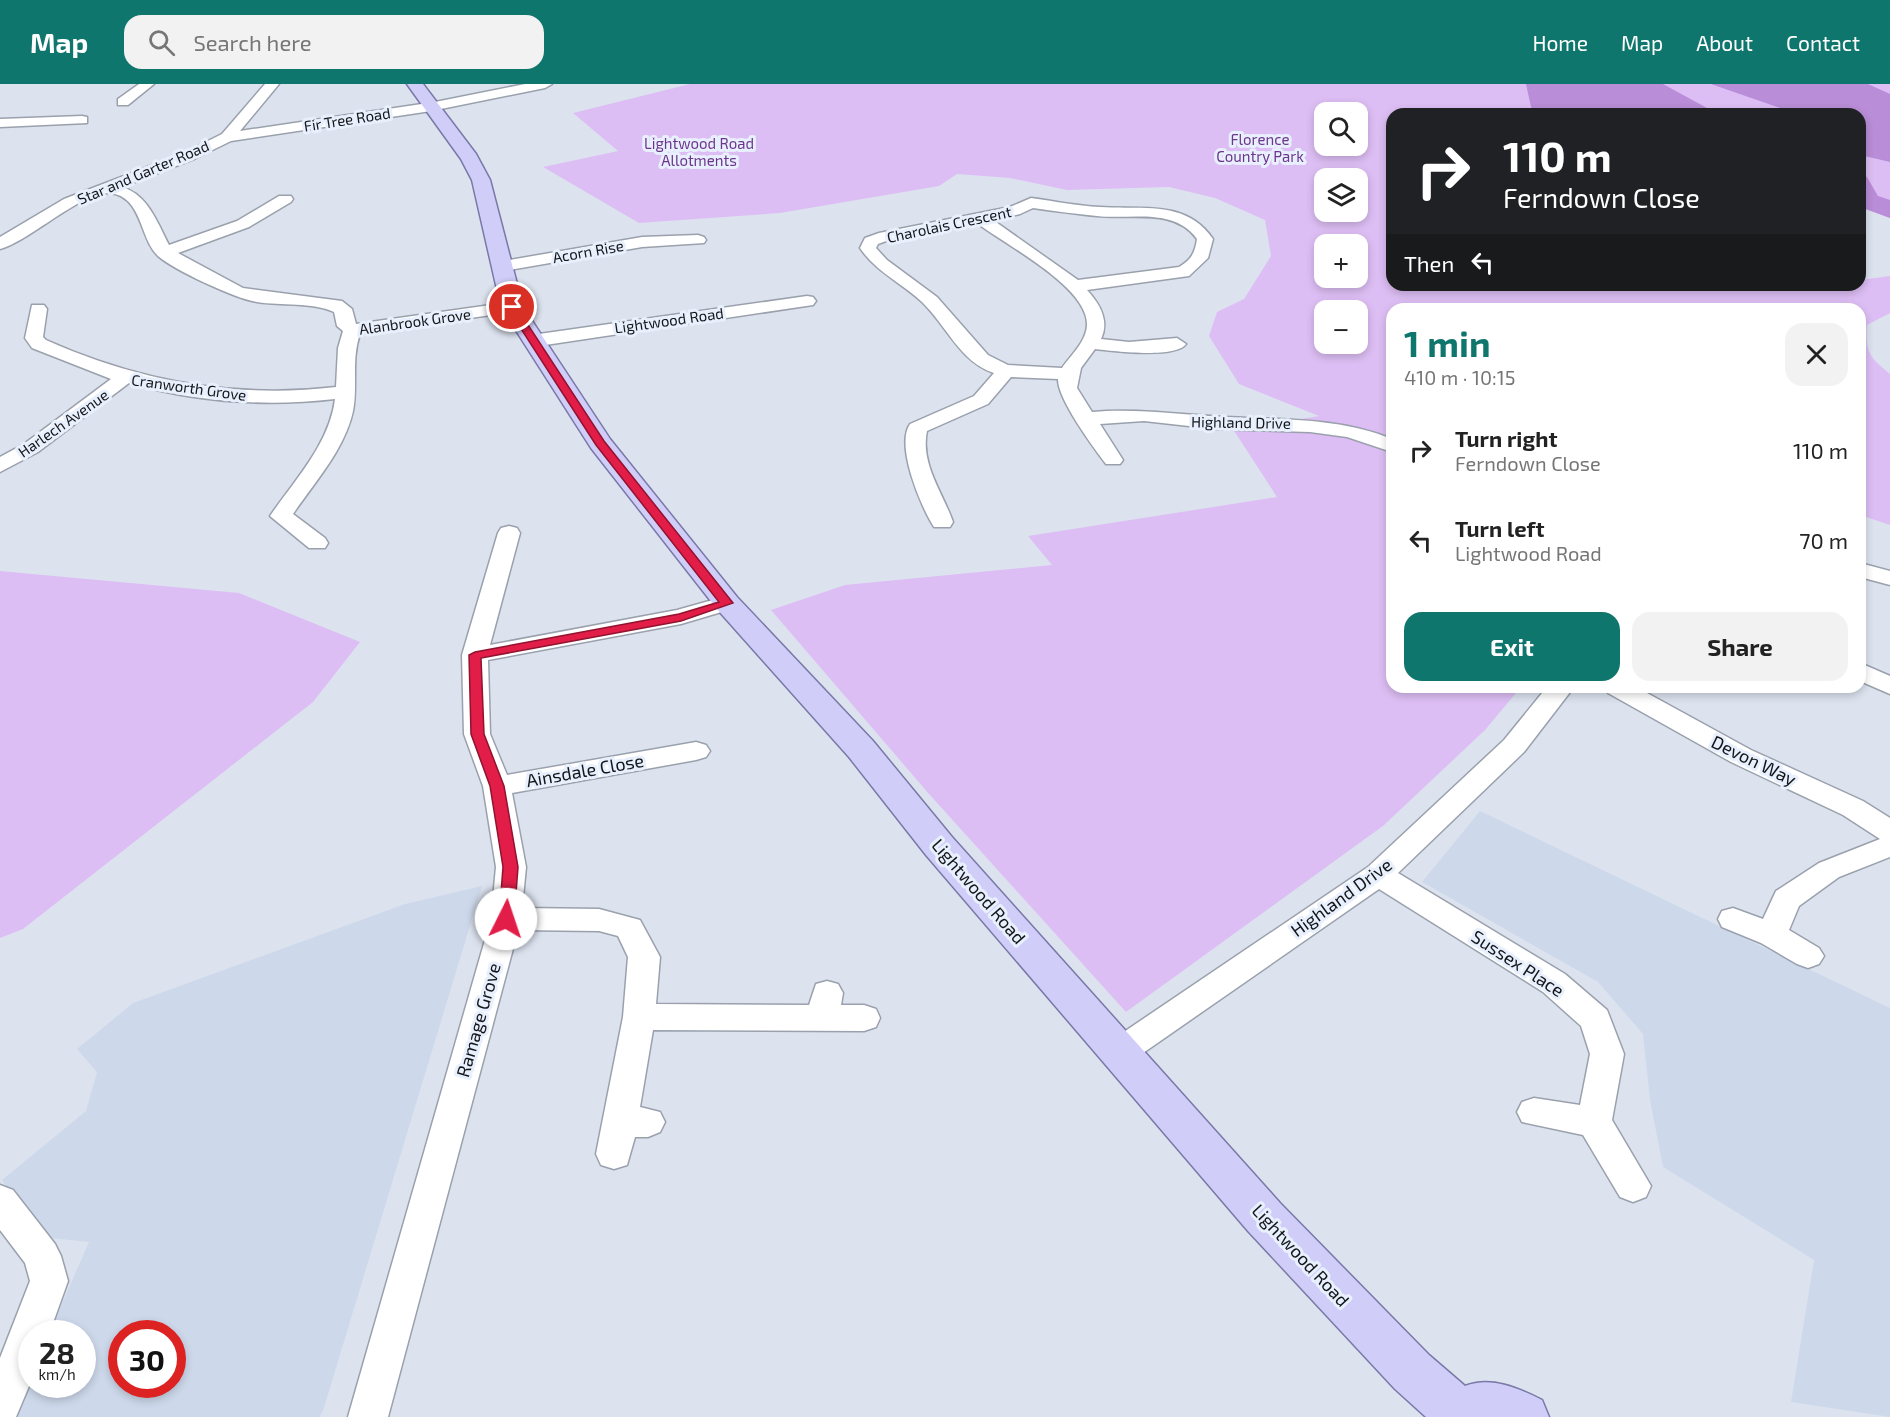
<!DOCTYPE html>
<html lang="en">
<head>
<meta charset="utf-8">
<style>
	:root { --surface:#fff; --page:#f2f2f2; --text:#222; --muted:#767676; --accent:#0f766e }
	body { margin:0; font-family:"Exo 2",sans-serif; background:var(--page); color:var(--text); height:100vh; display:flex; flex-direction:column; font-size:22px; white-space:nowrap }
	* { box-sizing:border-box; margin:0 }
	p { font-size:20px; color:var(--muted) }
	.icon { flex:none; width:33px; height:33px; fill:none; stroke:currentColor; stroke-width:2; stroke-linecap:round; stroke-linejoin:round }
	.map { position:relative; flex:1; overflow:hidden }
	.drawer { position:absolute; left:1386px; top:219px; width:480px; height:390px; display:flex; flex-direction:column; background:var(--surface); border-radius:18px; box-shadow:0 3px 9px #0003 }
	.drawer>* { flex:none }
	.banner { position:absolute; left:1386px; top:24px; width:480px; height:183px; border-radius:18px; box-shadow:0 3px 9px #0003; background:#202124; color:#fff; overflow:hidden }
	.buttons { position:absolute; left:1314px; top:18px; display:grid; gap:12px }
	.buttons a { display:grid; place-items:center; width:54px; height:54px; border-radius:12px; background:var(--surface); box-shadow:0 3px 9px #0003; font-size:30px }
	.speed { position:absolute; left:18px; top:1236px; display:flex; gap:12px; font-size:30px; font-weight:700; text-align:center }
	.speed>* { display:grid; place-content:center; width:78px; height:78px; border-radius:50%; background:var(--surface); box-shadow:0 3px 9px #0003; line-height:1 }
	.speed small { font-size:15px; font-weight:400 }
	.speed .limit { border:9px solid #d22; background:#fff; color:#111 }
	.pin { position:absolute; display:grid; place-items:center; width:51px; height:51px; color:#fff; margin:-26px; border:3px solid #fff; border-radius:50%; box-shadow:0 2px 6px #0007 }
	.me { position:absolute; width:66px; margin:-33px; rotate:4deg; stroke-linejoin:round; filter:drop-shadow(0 0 4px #0008) }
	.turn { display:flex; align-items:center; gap:21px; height:126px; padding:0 18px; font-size:27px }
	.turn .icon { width:78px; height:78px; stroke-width:2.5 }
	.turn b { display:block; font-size:42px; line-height:51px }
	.then { display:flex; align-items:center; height:57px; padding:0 18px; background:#0003; gap:12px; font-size:22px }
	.round { display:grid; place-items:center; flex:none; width:63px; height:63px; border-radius:18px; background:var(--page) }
	.summary { display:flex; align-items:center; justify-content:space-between; height:102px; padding:0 18px }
	h1 { font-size:36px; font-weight:700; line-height:45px; color:var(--accent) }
	.action { display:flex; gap:12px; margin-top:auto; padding:12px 18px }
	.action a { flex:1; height:69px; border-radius:18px; background:var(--accent); color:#fff; font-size:24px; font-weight:700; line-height:69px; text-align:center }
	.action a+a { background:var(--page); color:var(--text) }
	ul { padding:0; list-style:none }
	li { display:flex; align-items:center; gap:18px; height:90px; padding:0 18px }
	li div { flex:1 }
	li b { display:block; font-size:22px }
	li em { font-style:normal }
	header { display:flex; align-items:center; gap:36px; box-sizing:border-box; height:84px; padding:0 30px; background:var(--accent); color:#fff }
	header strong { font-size:28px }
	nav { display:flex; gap:33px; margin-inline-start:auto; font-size:21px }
	.search { width:420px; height:54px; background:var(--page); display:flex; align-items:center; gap:15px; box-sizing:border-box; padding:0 21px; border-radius:18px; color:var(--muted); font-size:22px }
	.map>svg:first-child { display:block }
</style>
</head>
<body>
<header>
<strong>Map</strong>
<div class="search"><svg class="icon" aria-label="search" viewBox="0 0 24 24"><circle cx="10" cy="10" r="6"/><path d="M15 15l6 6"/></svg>Search here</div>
<nav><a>Home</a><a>Map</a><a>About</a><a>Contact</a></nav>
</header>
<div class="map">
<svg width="1890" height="1333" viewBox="0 0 1890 1333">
	<rect width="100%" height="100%" fill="#dce3ef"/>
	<g fill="#cdd9eb" fill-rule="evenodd">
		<polygon points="1480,727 1890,924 1890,1333 1791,1318 1814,1176 1663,1083 1650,1016 1643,950 1598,898 1422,798"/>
		<path d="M 482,802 L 323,1327 L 319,1333 L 13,1333 L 31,1291 L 32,1300 L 82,1300 L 82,1250 L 49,1249 L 89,1158 L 41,1153 L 2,1096 L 86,1027 L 97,988 L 77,965 L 133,919 L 405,820 ZM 122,1250 L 172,1250 L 172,1300 L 122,1300 Z"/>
	</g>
	<g fill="#ddbef4" fill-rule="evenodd">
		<path d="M 690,0 L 1890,0 L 1890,134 L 1860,123 L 1860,30 L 1392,30 L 1392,201 L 1860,201 L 1860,196 L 1890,192 L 1890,229 L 1867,241 C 1865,268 1869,273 1890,290 L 1890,441 L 1860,431 L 1860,225 L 1392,225 L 1392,603 L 1521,603 L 1485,646 L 1383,742 L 1126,928 L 929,710 L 771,526 L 845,501 L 1052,481 L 1028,452 L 1277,413 L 1229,339 L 1284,338 L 1319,332 L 1239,300 L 1209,252 L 1217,228 L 1244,215 L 1271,172 L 1265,136 L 1215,114 L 1169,103 L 1067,106 L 1010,94 L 957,90 L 939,102 L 780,129 L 639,139 L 543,83 L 618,67 L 573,29 ZM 1324,28 L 1358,28 L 1358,62 L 1324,62 ZM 1324,94 L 1358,94 L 1358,128 L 1324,128 ZM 1324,160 L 1358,160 L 1358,194 L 1324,194 ZM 1324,226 L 1358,226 L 1358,260 L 1324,260 Z"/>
		<polygon points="0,487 239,509 360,558 313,618 23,845 0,854"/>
	</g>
	<g fill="#b98dd7">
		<polygon points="1526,0 1663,0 1718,30 1537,30 1531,23"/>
		<polygon points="1711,0 1868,0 1890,10 1890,78 1860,71 1860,30 1786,30 1780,24"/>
		<polygon points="1860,89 1867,93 1878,112 1890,116 1890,134 1860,123"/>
	</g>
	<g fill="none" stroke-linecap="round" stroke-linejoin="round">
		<defs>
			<g id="street">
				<polygon points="139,0 154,0 128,21 118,21 118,15"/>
				<path d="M 265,0 L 279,0 L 240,47 L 435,18 L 525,0 L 552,0 L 545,4 L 431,27 L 231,57 L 194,75 L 122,103 C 148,111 157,138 169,161 L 237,137 L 279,112 L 291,112 L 293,115 L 291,118 L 249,143 L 178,169 L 243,204 L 342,217 L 352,225 L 356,240 L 512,218 L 521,223 L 512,228 L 360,250 C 351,276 358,302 353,327 C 345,365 314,399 293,430 L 325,454 L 328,459 L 325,464 L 309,464 L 270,432 C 294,397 330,359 335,315 C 266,323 196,318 129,299 L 38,368 L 0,388 L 0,373 L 24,360 L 111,295 L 32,264 L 25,254 L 32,221 L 44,221 L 47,225 L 43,253 L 46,256 C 138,297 235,315 336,303 L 338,264 L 343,247 L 337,242 L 334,228 C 312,218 281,222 257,218 C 236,215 174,186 158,172 C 139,154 143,113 110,109 C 82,107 28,158 0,165 L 0,153 L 64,115 L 184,69 L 222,50 Z"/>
				<polygon points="82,32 87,33 87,39 0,43 0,35"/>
				<path d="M 1031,114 C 1054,117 1077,122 1100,123 C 1141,126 1186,115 1213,155 L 1208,174 L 1189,192 L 1087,206 C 1099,219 1110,236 1101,255 L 1129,258 L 1177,254 L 1186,260 C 1176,275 1112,267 1095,265 L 1081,284 L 1077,304 L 1092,328 C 1138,324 1180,331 1225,333 C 1282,336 1338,333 1392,355 L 1392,368 L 1347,353 L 1310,348 L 1216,345 L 1144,337 L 1100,340 L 1123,376 L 1120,380 L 1106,380 C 1093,363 1057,314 1058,295 L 1011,293 L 988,320 L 927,347 C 920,380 943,409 953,438 L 950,443 L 934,443 C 921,423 895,361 910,340 L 974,312 L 994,289 C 960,278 947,242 922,218 C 902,199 876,188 860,164 L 865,154 L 879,149 L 1010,123 ZM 1033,124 C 1054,127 1076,130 1097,132 C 1130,136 1174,123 1197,155 C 1195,169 1191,176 1179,183 L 1078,196 L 993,136 L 1020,130 ZM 977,139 C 1004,160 1087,202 1087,240 C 1087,257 1071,271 1062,284 L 1008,281 L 988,271 L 937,213 L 887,176 L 876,164 L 878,160 L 889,156 Z"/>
				<polygon points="698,151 704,153 706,156 704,159 642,163 504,187 496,182 504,177 642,153"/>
				<polygon points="807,212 813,213 816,217 813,221 532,263 523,257 532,251"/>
				<polygon points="509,442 517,444 520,449 490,561 677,526 727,512 735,514 739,519 735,524 681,540 488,576 490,650 507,691 696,658 706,661 710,667 706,673 696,676 512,709 526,783 522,824 599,825 640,836 660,873 656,920 809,921 816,900 827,897 838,900 843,909 841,921 864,921 876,925 880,934 876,943 864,947 653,946 640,1023 660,1028 665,1038 660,1048 648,1053 635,1053 627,1081 614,1085 601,1081 596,1070 623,933 628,873 618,852 599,847 518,846 388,1333 348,1333 491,835 496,783 483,702 464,650 462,571 498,449 501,444"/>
				<polygon points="1860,479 1890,487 1890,501 1860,493"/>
				<polygon points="1860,579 1890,592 1890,610 1860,597"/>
				<polygon points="1547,603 1574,603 1524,668 1398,789 1565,890 1607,926 1624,970 1612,1036 1651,1102 1646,1113 1633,1118 1620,1113 1583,1051 1522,1038 1517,1028 1522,1018 1534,1014 1580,1021 1590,970 1581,942 1543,908 1379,805 1133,976 1121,980 1109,976 1104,967 1109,958 1368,783 1504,656"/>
				<polygon points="1604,603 1636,603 1751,666 1863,717 1890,734 1890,773 1839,793 1799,822 1789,846 1819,864 1824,872 1819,880 1808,884 1797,880 1761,859 1722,843 1718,835 1722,827 1733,824 1763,835 1776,807 1819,779 1880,755 1843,731 1731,678 1608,609"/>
				<polygon points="0,1101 13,1106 55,1160 61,1172 68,1197 49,1250 32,1250 32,1295 16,1333 0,1333 0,1274 30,1197 25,1179 0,1146"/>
			</g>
			<path id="primary" d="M 407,0 L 423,0 L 476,70 L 490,96 L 523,223 L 610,355 L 737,513 L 873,657 L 952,753 L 1280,1119 L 1429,1271 L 1465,1302 C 1491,1292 1518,1304 1542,1316 L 1549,1333 L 1426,1333 L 1395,1305 L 1248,1147 L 926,771 L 849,673 L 717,525 L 591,364 L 501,223 L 472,96 L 461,75 Z"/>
		</defs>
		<use href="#street" stroke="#9aa1ad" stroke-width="3"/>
		<use href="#primary" stroke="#7978a7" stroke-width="3"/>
		<use href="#street" fill="#fff" fill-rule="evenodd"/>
		<use href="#primary" fill="#d0cef8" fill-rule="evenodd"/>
	</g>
	<polygon fill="#e11d48" stroke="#92132f" stroke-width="1.5" points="509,221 515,221 604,357 733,519 681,537 481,574 484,650 504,702 518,783 514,835 506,841 499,835 503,783 490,702 471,650 469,571 475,568 679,530 719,518 596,361 507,223"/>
	<g text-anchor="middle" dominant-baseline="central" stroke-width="6" stroke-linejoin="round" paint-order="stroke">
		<g font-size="15" fill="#131519" stroke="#e9f0fd">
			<text transform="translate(347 35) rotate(-9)">Fir Tree Road</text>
			<text transform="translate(143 88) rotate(-23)">Star and Garter Road</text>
			<text transform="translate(949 140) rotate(-12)">Charolais Crescent</text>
			<text transform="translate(588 167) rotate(-10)">Acorn Rise</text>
			<text transform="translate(669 236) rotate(-8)">Lightwood Road</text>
			<text transform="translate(415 237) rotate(-8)">Alanbrook Grove</text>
			<text transform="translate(189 303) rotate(8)">Cranworth Grove</text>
			<text transform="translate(1241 338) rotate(1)">Highland Drive</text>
			<text transform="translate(63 339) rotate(-35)">Harlech Avenue</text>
		</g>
		<g font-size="15" fill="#6d358d" stroke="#e9f0fd">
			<text x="1260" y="55">Florence<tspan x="1260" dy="17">Country Park</tspan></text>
			<text x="699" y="59">Lightwood Road<tspan x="699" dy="17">Allotments</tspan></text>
		</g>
		<g font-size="18" fill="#131519" stroke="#e9f0fd">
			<text transform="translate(1754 676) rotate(26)">Devon Way</text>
			<text transform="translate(585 686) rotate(-10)">Ainsdale Close</text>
			<text transform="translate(979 807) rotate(49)">Lightwood Road</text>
			<text transform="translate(1341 813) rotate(-36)">Highland Drive</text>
			<text transform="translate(1518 879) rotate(33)">Sussex Place</text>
			<text transform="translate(478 936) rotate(-74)">Ramage Grove</text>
			<text transform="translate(1301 1171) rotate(47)">Lightwood Road</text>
		</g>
	</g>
</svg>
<div class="buttons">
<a><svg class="icon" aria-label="search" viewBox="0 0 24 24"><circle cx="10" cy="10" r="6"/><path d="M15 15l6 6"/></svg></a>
<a><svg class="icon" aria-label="layers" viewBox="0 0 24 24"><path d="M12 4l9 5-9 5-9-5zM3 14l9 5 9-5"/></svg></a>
<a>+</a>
<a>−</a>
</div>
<div class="speed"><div>28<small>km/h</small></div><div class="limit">30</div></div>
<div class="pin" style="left:512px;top:223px;background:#d93025"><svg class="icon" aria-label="arrive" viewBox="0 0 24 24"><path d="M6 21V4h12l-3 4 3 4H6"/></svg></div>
<svg class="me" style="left:506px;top:835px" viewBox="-20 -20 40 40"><circle r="19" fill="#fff"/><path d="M0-13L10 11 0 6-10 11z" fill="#e11d48"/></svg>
<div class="banner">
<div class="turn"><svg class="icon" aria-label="right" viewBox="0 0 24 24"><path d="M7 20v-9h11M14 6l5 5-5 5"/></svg><div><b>110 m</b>Ferndown Close</div></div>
<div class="then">Then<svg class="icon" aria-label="left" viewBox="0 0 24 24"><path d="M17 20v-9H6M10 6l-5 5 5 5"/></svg></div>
</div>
<section class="drawer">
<div class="summary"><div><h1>1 min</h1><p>410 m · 10:15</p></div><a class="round"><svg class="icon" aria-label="close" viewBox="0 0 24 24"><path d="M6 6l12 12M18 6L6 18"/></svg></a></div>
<ul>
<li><svg class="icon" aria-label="right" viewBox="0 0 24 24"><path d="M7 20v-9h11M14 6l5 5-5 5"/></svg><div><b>Turn right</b><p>Ferndown Close</p></div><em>110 m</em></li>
<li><svg class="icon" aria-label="left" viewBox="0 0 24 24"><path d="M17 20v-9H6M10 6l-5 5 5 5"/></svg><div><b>Turn left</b><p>Lightwood Road</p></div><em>70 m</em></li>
</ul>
<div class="action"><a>Exit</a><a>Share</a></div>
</section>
</div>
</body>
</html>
